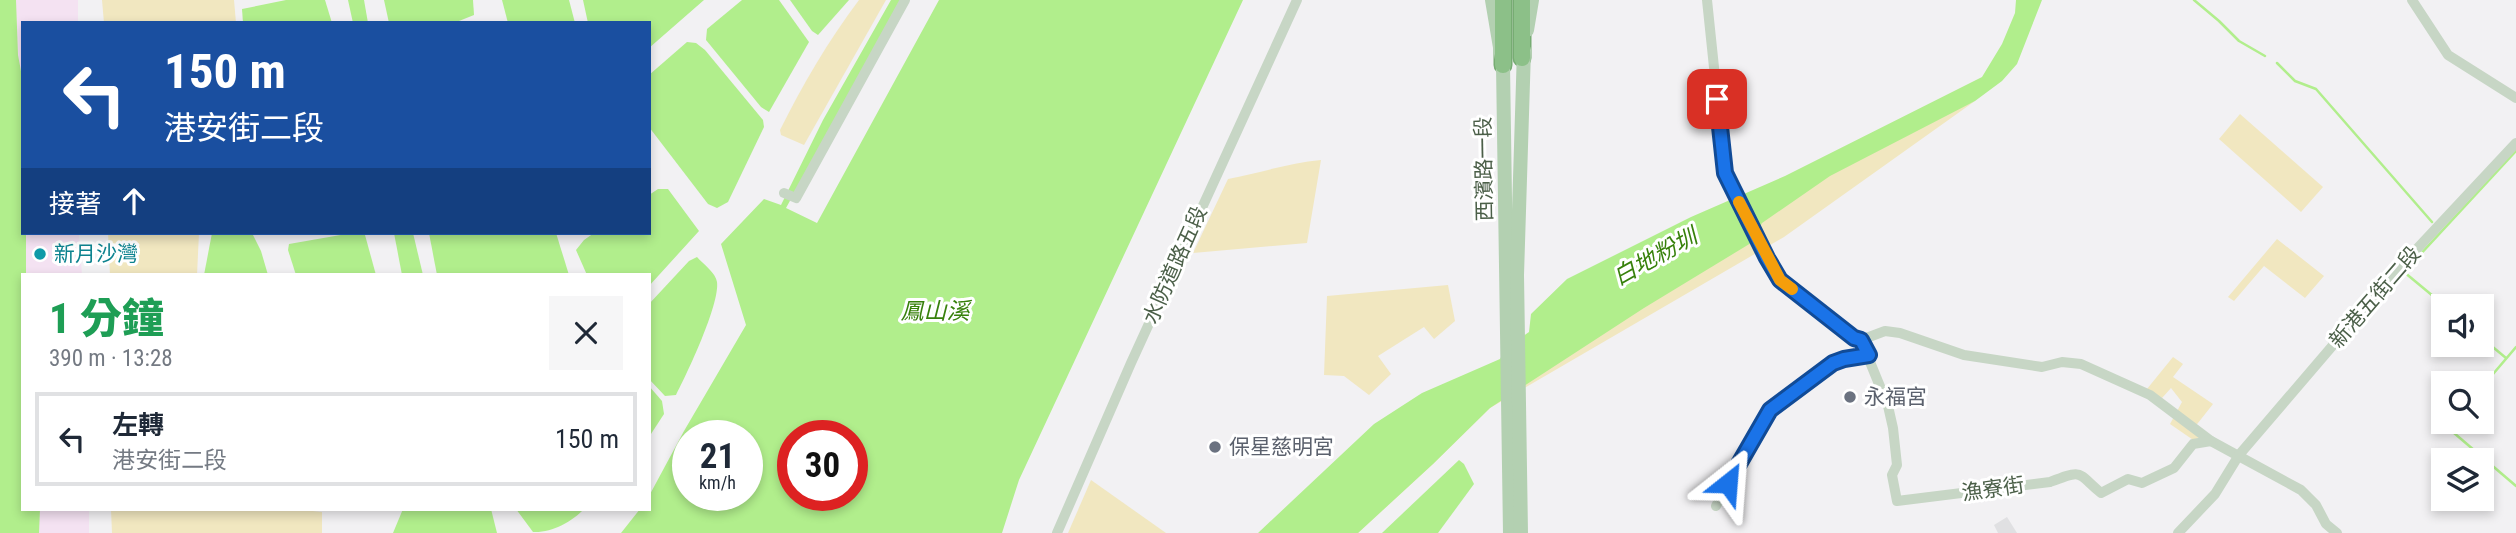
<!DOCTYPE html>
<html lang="zh-TW">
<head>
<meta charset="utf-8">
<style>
	:root { --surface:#fff; --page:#f6f6f7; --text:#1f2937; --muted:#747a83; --line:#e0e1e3 }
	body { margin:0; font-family:"Roboto Condensed","Noto Sans TC",sans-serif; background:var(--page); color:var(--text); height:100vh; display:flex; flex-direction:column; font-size:26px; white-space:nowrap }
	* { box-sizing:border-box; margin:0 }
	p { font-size:23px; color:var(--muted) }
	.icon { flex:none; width:38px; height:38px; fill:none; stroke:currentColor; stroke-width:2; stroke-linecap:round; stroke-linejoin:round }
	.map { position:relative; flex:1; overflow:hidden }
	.details { position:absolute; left:21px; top:273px; width:630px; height:238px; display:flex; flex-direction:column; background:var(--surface); border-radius:0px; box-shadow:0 4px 10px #0003 }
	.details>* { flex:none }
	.banner { position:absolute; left:21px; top:21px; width:630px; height:214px; border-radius:0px; box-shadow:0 4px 10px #0003; background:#1a4fa0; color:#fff; overflow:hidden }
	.fabs { position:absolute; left:2431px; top:294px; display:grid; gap:14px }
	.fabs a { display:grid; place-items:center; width:63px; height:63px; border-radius:0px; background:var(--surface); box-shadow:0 4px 10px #0003; font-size:35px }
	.speed { position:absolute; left:672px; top:420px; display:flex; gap:14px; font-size:35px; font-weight:700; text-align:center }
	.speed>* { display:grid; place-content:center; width:91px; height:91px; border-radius:50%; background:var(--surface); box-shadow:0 4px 10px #0003; line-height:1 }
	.speed small { font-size:18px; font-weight:400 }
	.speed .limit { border:10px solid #d22; background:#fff; color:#111 }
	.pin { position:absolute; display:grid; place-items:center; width:60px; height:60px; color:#fff; margin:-30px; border-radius:14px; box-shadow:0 4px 10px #0006 }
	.me { position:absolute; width:77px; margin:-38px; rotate:28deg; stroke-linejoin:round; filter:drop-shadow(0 0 5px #0008) }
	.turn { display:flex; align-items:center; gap:24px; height:147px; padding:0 28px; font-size:32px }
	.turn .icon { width:91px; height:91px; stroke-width:2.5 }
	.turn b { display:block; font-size:49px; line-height:60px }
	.then { display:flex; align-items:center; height:66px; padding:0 28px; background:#0003; gap:14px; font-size:26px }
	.round { display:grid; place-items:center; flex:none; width:74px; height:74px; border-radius:0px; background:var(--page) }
	.headline { display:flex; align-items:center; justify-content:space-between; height:119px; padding:0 28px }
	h1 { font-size:42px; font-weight:800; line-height:52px; color:#1e9e55 }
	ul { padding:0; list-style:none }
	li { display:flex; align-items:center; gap:21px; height:94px; margin:0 14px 10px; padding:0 14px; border:4px solid var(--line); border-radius:0px }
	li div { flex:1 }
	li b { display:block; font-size:26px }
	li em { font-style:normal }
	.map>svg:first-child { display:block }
</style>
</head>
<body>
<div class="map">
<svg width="2516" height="533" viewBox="0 0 2516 533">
	<rect width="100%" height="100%" fill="#f2f1f3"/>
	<polygon fill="#e0e0e2" points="2007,517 2017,533 1998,533 1994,525"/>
	<g fill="#f1e7c0">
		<polygon points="102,0 234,0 236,23 104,23"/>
		<path d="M 859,0 L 886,0 L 804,145 L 781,135 L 780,130 C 803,84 828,41 859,0 Z"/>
		<polygon points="1975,101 1784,237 1490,408 1433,464 1358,533 1291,533 1823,168"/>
		<polygon points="2240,114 2323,187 2301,212 2219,139"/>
		<path d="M 1321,160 L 1307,243 L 1193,253 L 1228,179 C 1259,173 1289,163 1321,160 Z"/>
		<polygon points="108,233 199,233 197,275 110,275"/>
		<polygon points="2277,239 2324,276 2305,298 2264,266 2234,301 2228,297"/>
		<polygon points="1448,285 1455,321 1434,339 1424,327 1378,356 1391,374 1369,395 1344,376 1324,375 1327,296"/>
		<polygon points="2173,357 2183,364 2173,377 2213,404 2194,428 2202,446 2170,424 2182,402 2171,388 2162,398 2147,389"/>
		<polygon points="1091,480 1166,533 1068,533"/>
		<polygon points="111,509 294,509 322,512 322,533 112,533"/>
	</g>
	<polygon fill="#f4e2f2" points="0,0 78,0 78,23 23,23 23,233 79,233 82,275 23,275 23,509 89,509 89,533 0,533"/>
	<g fill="#b1ee8c" fill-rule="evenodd">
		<polygon points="0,0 16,0 18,55 23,82 23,233 26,233 26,275 23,275 23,509 40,509 39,533 0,533"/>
		<polygon points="286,0 325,0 332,23 243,23 242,9"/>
		<polygon points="348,0 364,0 368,23 353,23"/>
		<polygon points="384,0 473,0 474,15 454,23 389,23"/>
		<polygon points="502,0 569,0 575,23 508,23"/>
		<polygon points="583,0 704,0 649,48 649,23 588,23"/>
		<polygon points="742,0 779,0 809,42 769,112 761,107 706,40 707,29"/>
		<polygon points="790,0 849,0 818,35 812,31"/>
		<path d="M 891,0 L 900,0 L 786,208 L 817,223 L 939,0 L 1243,0 L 1019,480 L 1002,533 L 621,533 L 640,509 L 649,509 L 649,496 L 684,431 L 746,325 L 721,244 L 764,199 L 781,205 L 823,120 ZM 688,436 L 747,436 L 747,495 L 688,495 ZM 793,436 L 852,436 L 852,495 L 793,495 Z"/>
		<polygon points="2016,0 2042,0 2017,64 2002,81 1975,101 1830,176 1762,223 1751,243 1644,308 1490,408 1433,464 1358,533 1258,533 1374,424 1422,393 1500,359 1505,349 1529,332 1531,314 1567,279 1691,217 1785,176 1982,77 2002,44 2015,13"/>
		<polygon points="687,42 696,43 705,50 763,120 764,127 728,202 717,208 708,204 649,127 649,75"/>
		<polygon points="658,189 668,189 699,231 649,286 649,275 587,275 576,250 584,240 594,233 649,233 649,195"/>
		<polygon points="212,233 252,233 261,251 268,275 204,275"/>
		<polygon points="352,233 365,235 376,275 296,275 288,250 289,244"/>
		<polygon points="394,233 413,233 423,275 402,275"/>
		<polygon points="429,233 556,233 569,275 437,275"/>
		<path d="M 697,257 C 703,264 716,273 717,282 C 720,304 687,374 676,395 L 665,396 L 649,379 L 649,304 L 689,261 Z"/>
		<polygon points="649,386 662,401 664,414 649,437"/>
		<polygon points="1459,460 1464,464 1474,484 1438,533 1382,533"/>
		<polygon points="403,509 491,509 497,533 393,533"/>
		<path d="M 516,509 L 584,509 C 572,522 551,533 533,532 Z"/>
	</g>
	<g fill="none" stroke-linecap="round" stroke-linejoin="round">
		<g stroke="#b1ee8c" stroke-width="2.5">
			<polyline points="2194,0 2219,21 2239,41 2265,56"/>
			<polyline points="2277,63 2295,81 2316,89 2432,222"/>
			<polyline points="2445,306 2404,272 2516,151"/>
			<polyline points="2482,338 2506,358"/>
			<polyline points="2482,387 2516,347"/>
			<polyline points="2452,422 2447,427 2516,486"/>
		</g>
		<defs>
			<g id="highway">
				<polyline points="1503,0 1503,65"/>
				<polyline points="1522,0 1522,58"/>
			</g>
		</defs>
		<use href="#highway" stroke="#77ac73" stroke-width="19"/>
		<g stroke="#c7d6c5" stroke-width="10">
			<polyline points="1707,0 1725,173 1780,280 1854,338 1861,340 1885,331 1900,333 1964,355 2042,367 2062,362 2081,364 2150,395 2211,441 2301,490 2316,505 2326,524 2337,533"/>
			<polyline points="2412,0 2448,55 2516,98"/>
			<polyline points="784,193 796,198 905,0"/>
			<path d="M 1861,340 L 1888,406 L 1893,428 L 1897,465 L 1892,475 L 1897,501 L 2050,482 C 2084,469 2076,472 2101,493 L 2128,479 L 2142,483 L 2174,468 L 2193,444 L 2211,441"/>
			<polyline points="1716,506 1753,437 1770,410 1834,363 1844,359 1869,355"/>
			<polyline points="1057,533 1131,363 1297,0"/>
			<polyline points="2178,533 2215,494 2239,455 2399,268 2516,143"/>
		</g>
		<g stroke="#b3d0b1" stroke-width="14">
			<polyline points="1492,0 1503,65 1510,533"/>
			<polyline points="1527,30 1532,0"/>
			<polyline points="1521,533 1517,275 1524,50"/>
		</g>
		<use href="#highway" stroke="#8cc088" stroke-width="16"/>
	</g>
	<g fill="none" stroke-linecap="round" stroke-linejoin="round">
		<defs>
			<polyline id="route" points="1717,99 1725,173 1767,258 1780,280 1854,338 1861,340 1869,355 1844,359 1833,363 1770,410 1728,483"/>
		</defs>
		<use href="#route" stroke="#114b97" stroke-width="18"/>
		<use href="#route" stroke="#1a73e8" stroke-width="12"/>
		<polyline stroke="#f59e0b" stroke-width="12" points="1739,202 1780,280 1792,289"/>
	</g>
	<circle fill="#0f9aa8" stroke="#fff" stroke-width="2.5" cx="40" cy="254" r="7"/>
	<g fill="#6b7280" stroke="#fff" stroke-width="2.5">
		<circle cx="1850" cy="397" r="7"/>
		<circle cx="1215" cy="447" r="7"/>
	</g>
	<g text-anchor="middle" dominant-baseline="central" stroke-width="6" stroke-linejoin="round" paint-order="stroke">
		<g font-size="21" fill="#4b5f48" stroke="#fff">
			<text transform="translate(1484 169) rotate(-91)">西濱路一段</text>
			<text transform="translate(1175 265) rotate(-66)">水防道路五段</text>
			<text transform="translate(2375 297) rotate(-49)">新港五街二段</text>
			<text transform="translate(1993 489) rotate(-8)">漁寮街</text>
		</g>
		<g font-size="21" fill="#0d838f" stroke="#fff" text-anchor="start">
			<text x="54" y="254">新月沙灣</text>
		</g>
		<g font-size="21" fill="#5b616d" stroke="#fff" text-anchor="start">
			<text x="1864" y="397">永福宮</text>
			<text x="1229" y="447">保星慈明宮</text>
		</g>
		<g font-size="23" font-style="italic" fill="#37810b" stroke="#fff">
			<text transform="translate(1655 257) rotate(-29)">白地粉圳</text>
			<text x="935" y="311">鳳山溪</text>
		</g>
	</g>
</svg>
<div class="fabs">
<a><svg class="icon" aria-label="sound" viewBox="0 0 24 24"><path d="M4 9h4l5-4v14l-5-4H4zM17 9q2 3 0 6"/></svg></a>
<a><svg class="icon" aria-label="search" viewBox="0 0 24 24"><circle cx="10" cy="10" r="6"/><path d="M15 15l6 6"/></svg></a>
<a><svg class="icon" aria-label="layers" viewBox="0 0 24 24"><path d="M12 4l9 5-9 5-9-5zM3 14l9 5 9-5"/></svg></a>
</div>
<div class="speed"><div>21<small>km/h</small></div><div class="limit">30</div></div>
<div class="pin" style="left:1717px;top:99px;background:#d93025"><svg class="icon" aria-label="arrive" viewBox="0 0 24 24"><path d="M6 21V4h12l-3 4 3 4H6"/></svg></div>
<svg class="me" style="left:1728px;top:483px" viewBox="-20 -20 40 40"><path d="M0-17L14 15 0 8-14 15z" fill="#1a73e8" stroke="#fff" stroke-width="4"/></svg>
<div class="banner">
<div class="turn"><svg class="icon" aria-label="left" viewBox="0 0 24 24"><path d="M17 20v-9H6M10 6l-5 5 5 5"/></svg><div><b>150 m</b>港安街二段</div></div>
<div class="then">接著<svg class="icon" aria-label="ahead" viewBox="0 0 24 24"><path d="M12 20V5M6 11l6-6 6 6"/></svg></div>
</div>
<section class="details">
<div class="headline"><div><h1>1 分鐘</h1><p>390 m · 13:28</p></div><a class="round"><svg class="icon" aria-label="close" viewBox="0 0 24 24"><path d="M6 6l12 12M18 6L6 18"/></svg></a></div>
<ul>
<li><svg class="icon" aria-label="left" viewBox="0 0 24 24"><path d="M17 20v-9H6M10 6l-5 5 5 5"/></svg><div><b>左轉</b><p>港安街二段</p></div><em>150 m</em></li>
</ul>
</section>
</div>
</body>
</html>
